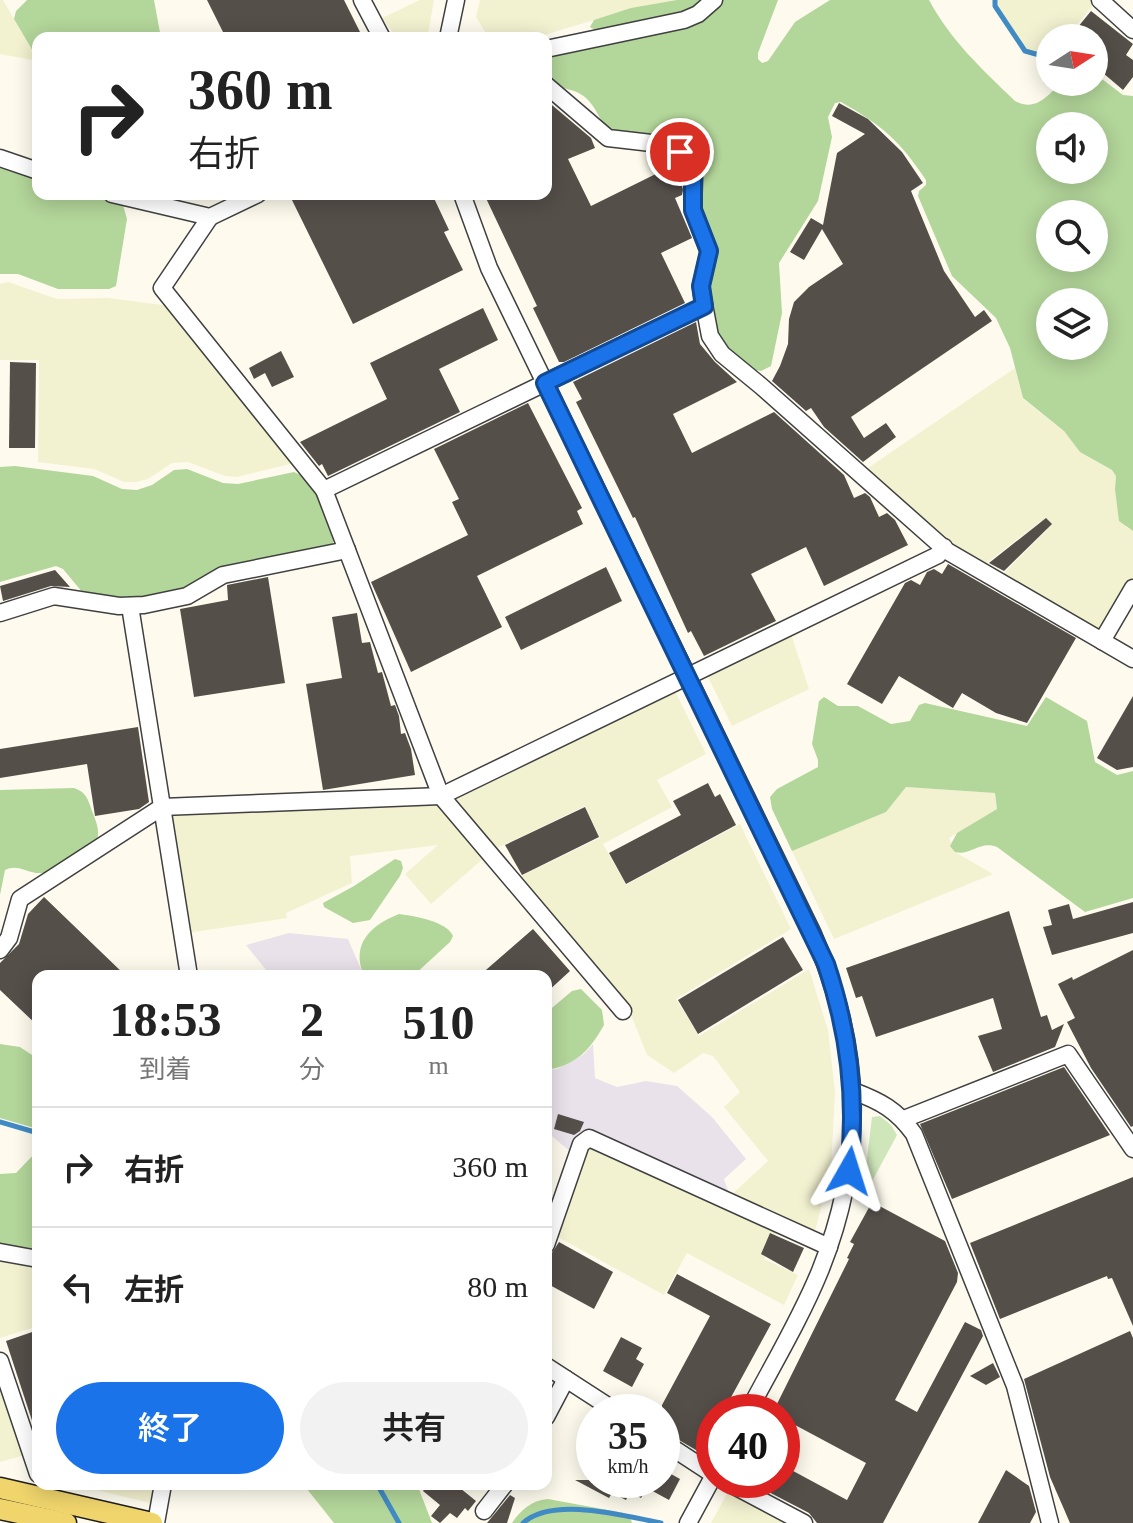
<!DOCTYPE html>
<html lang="ja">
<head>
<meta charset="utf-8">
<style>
	:root { --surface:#fff; --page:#f2f2f2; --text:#222; --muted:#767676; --line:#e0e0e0; --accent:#1a73e8 }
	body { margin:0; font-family:"Times New Roman","Noto Sans JP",serif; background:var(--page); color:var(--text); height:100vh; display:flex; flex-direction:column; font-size:30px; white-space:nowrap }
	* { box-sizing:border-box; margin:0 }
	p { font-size:26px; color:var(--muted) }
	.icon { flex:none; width:44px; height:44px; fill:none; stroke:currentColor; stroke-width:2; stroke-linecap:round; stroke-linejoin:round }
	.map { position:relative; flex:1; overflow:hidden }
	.drawer { position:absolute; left:32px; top:970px; width:520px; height:520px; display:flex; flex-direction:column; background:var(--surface); border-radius:16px; box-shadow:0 4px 20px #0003 }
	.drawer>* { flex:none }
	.guide { position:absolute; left:32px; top:32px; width:520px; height:168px; border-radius:16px; box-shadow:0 4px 20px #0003; background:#fff; color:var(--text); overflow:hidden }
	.needle { width:52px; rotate:78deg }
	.buttons { position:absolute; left:1036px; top:24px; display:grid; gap:16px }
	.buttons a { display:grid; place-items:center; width:72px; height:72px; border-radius:50%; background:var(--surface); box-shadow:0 4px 20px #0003; font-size:40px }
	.speed { position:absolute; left:576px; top:1394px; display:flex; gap:16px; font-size:40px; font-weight:700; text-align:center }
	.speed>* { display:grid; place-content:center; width:104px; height:104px; border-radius:50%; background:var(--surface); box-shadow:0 4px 20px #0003; line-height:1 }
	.speed small { font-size:20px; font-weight:400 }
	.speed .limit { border:12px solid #d22; background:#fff; color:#111 }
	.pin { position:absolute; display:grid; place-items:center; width:68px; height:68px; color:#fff; margin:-34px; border:4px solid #fff; border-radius:50%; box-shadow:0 2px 8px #0007 }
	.me { position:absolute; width:88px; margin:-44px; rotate:6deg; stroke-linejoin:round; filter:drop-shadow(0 0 6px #0008) }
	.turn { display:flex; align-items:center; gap:28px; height:168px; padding:0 24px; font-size:36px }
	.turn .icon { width:104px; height:104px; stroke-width:2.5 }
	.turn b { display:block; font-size:56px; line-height:68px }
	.eta { display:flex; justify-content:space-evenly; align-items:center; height:136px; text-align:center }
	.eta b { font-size:48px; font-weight:600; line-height:56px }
	.action { display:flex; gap:16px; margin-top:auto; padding:16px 24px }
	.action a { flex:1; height:92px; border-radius:48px; background:var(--accent); color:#fff; font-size:32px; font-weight:600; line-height:92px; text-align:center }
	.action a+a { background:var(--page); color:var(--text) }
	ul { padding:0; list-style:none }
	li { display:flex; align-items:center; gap:24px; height:120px; padding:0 24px; border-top:2px solid var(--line) }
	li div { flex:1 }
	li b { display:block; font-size:30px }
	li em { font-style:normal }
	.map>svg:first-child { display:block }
</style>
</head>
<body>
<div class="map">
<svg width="1133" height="1523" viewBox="0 0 1133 1523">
	<rect width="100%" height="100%" fill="#fefbee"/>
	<g fill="#eae2eb">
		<polygon points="289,933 348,939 364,976 271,976 246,945"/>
		<polygon points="593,1044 595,1078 617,1087 646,1081 677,1086 712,1117 746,1159 724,1179 730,1196 587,1130 580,1133 573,1154 546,1131 546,1070 557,1069 584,1054"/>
	</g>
	<g fill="#f2f1d0">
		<polygon points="0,0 3,0 38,61 0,54"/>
		<polygon points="420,0 434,0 428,34 420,38 397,38 382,18"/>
		<polygon points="480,0 677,0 631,9 534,38 489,38 476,17"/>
		<polygon points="996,0 1092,0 1095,3 1066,38 1050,38 1050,57 1026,50 996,6"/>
		<polygon points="8,282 57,299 108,298 170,306 294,463 237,477 225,476 188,462 172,463 148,479 136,482 124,482 94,469 38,462 39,360 0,360 0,284"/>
		<polygon points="1015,368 1023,399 1064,431 1080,452 1112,470 1116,476 1115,489 1126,527 1133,531 1133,579 1101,634 1002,575 1047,530 1041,521 984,565 951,546 865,470"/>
		<polygon points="791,634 809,689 732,726 707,675"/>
		<polygon points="674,689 706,754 657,780 672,807 603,844 626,885 740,824 791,929 676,999 699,1036 809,969 828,1030 835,1092 831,1168 814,1235 730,1196 768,1161 724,1107 740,1092 713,1056 703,1053 674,1073 647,1055 628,1007 519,877 600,838 585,806 495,849 454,800 455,796"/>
		<polygon points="906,787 995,793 997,809 949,838 955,852 993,874 834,939 792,851 886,812"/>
		<polygon points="432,802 439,805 484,858 431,904 405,874 438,845 350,856 352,883 286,913 287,918 187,933 169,816 172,812"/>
		<polygon points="593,1143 778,1229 764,1259 798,1275 784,1305 687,1253 664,1295 556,1236 586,1147"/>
		<polygon points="0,1258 38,1266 38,1326 0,1338"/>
		<polygon points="0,1380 25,1455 0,1462"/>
		<polygon points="72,1484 158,1484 154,1504"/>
		<polygon points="729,1490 791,1523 711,1523"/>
	</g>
	<polygon fill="#cfe6ba" points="880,1116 891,1125 897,1135 862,1200 872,1117"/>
	<g fill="#b3d69a" fill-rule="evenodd">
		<polygon points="27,0 154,0 161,38 38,38 38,60 14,19 16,11"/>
		<polygon points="677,0 705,0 682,13 597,31 590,27 594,20 631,8"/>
		<path d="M 723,0 L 778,0 L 758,53 L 758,59 L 762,63 L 768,61 L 795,22 L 830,0 L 929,0 C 951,41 982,69 1015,101 C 1036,112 1047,96 1062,82 L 1094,82 L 1094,73 L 1123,95 L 1133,96 L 1133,531 L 1119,521 L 1115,489 L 1116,476 L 1112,470 L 1080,452 L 1064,431 L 1023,398 L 1010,348 L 996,318 L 952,276 L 918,196 L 919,191 L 926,185 L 926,180 C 899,140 883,126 841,102 L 835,103 L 828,117 L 832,137 L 818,201 L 779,263 L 782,313 L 771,366 L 761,371 L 750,369 L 720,343 L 708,293 L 699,209 L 699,165 L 611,132 C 600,123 598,110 588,100 C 571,81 546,98 546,60 L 551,55 L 702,20 ZM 1050,126 L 1094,126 L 1094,170 L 1050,170 ZM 1050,214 L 1094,214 L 1094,258 L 1050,258 ZM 1050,302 L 1094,302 L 1094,346 L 1050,346 Z"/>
		<polygon points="0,165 38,177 38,194 89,194 123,205 127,219 116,286 109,289 58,289 18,274 0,274"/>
		<path d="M 15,466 L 93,476 L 122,489 L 137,490 L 152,485 L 174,470 L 187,469 L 223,483 L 238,484 L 294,472 C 318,481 330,517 334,540 L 331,547 L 186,592 L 130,601 L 83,593 L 63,569 L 56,566 L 0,582 L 0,467 Z"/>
		<path d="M 824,697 L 838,706 L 858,706 L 891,724 L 910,721 L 919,705 L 925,703 L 1027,726 L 1046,697 L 1087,721 L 1095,762 L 1117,775 L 1133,771 L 1133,898 L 1085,912 L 997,847 C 980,840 971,856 955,852 L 950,846 L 957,833 L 997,809 L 995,793 L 906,787 L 886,812 L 792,851 L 772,809 L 770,797 L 777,789 L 818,767 L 818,760 L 812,744 L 819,701 Z"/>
		<path d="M 74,788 C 86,792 88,799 92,811 C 95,818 99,828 98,836 C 96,847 53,873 41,873 C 28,874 18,863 5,870 L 0,895 L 0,790 Z"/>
		<polygon points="395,859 401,861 403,868 400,876 370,920 353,923 324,907 323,903 354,886"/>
		<path d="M 399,914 C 415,916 446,921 453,936 L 450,942 L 413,976 L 364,976 C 350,944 371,925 399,914 Z"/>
		<path d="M 581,989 L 602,1010 L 604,1025 C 590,1050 575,1066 546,1070 L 546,1013 L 572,991 Z"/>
		<polygon points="0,1044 20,1047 38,1059 38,1129 0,1118"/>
		<polygon points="38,1150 38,1254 0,1246 0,1174 16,1173"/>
		<polygon points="303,1484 417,1484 432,1523 334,1523"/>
		<path d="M 548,1499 L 624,1513 L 630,1517 L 632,1523 L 512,1523 C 520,1510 533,1500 548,1499 Z"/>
	</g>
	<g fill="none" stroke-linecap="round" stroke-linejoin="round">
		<g stroke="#418bc5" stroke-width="5">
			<polyline points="995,0 995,6 1025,51 1050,58"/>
			<polyline points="0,1122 38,1133"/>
			<polyline points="377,1484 399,1523"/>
			<path d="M 523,1523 C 553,1496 624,1516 661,1523"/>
		</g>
	</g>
	<g fill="#554f4a">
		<polygon points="207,0 344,0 363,38 226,38"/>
		<polygon points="1091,11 1133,44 1126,55 1133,60 1133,77 1123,90 1096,67 1104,58 1094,50 1094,38 1069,38"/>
		<polygon points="546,100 591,138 595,148 568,159 591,206 676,164 683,190 682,195 675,198 692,238 661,253 685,303 564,362 559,362 533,308 537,306 484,194 546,194"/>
		<polygon points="839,103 868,119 902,152 923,183 911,191 944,271 975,317 984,310 992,321 851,417 864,438 886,423 896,437 863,462 824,427 811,408 806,411 772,381 780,366 788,344 789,319 794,302 809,287 843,264 822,229 804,260 790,252 811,218 823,225 837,153 865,134 832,116"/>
		<polygon points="289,194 432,194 449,230 444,232 463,270 353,324"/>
		<polygon points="483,308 498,340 439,369 460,412 328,476 322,464 319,466 300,442 387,399 370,363"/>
		<polygon points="696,322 700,344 715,362 737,382 673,414 692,453 774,412 844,475 854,498 865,493 870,497 879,517 887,513 895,520 908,545 824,586 806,547 751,574 776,621 704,656 691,631 688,633 635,517 633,518 576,402 582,399 573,382"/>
		<polygon points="281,351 294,377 272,387 265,373 254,379 249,368"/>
		<polygon points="10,362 36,363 35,448 9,448"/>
		<polygon points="528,403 582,508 577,511 583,524 477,576 502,627 411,672 371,582 468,535 452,502 459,499 434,449"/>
		<polygon points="1046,518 1052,524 1004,571 989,563"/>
		<polygon points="948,564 1076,638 1027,723 996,713 962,693 953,708 899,676 882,704 847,684 905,583 911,580 920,585 927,572 934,569 942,574"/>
		<polygon points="606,567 622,601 521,650 505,617"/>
		<polygon points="55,570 70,587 51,586 3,601 0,586"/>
		<polygon points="268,577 285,683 194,697 180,609 228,600 227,585"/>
		<polygon points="357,613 362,643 370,642 378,673 382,672 391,706 395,705 399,716 401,734 405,733 411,749 415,775 323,790 306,684 342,678 332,617"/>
		<polygon points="1133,696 1133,767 1117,770 1097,758"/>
		<polygon points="138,727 149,802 139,809 95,816 87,764 0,778 0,749"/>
		<polygon points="708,783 715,797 720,794 736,825 626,884 609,853 681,815 673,801"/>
		<polygon points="585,807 599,837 522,875 505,845"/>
		<polygon points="44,897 126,976 38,976 38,1026 0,990 0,963 19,944 28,914"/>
		<polygon points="1133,902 1133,933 1052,955 1043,927 1052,925 1048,910 1069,904 1073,919"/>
		<polygon points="1009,911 1041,1017 1047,1015 1052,1030 1064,1024 1055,1047 993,1072 978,1036 1002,1029 993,998 876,1037 862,996 856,998 846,968"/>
		<polygon points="533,929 570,971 546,993 546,976 479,976"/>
		<polygon points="783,937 803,970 698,1034 678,1000"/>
		<polygon points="1133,950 1133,1126 1131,1127 1091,1068 1067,1022 1075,1018 1058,984 1072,977 1073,980"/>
		<polygon points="1064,1067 1110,1135 952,1199 920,1124"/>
		<polygon points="558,1114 584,1122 580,1131 574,1135 554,1129"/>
		<polygon points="1133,1177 1133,1326 1112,1278 1108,1279 1107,1276 1000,1319 970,1243"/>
		<polygon points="872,1202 945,1241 958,1273 957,1282 895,1400 917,1412 965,1322 981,1330 983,1336 883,1523 817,1523 809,1513 746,1480 782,1480 782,1465 847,1500 866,1463 782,1418 782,1412 773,1412 849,1259 847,1258 854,1244 850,1242"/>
		<polygon points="770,1233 804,1248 793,1272 761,1254"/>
		<polygon points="559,1242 613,1272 594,1309 546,1283 546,1262"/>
		<polygon points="677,1274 771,1324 723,1412 714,1412 714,1428 701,1453 662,1430 662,1405 710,1316 667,1293"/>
		<polygon points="38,1330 38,1439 6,1341"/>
		<polygon points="1130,1331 1133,1338 1133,1523 1070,1523 1050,1477 1024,1379"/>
		<polygon points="621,1337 642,1348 636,1359 644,1364 632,1387 603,1371"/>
		<polygon points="993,1363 1000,1377 986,1385 970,1376"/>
		<polygon points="662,1469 680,1479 669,1500 647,1488 641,1498 630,1492 626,1500 612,1493 609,1498 575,1480 662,1480"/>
		<polygon points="1006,1470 1029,1486 1036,1512 1030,1523 978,1523"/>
		<polygon points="428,1484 455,1484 476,1501 468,1511 465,1508 457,1518 450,1513 440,1523 431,1516 440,1505 423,1491"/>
		<polygon points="510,1495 515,1498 507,1523 487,1523"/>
	</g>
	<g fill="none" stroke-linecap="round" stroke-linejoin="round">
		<defs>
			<g id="minor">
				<polyline points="362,0 382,38"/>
				<polyline points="1100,0 1133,30"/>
				<polyline points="448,38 456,0"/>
				<polyline points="546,49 684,20 698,14 714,0"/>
				<polyline points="546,85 608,138 660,144 688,158 693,167 694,177 693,210 709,251 701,286 702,294 710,336 722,354 761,386 947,551 1133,659"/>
				<polyline points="0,158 38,171"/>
				<polyline points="112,194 210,217 258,194"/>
				<path d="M 462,194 L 489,268 L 813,934 C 863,1047 866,1157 820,1271 C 800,1320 772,1366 748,1412"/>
				<polyline points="210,217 162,288 324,490 441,796 623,1011"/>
				<polyline points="324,490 704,306"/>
				<polyline points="130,606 189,976"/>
				<polyline points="0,613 54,596 119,606 144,605 187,596 223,575 347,550"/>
				<polyline points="1102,641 1133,588"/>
				<polyline points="0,950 9,938 20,899 162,807 441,796 938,555 944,547"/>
				<path d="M 853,1091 C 880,1101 897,1110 914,1134 L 1015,1386 L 1050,1523"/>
				<polyline points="904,1119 1068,1054 1133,1149"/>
				<polyline points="546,1245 581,1144 589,1138 829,1247"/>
				<polyline points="0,1252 38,1259"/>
				<polyline points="0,1361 38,1474"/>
				<polyline points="546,1366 617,1412"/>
				<polyline points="546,1417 566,1379"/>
				<polyline points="662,1441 714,1475"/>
				<polyline points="723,1480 804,1523"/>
				<polyline points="484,1511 505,1484"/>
				<polyline points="156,1523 163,1484"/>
				<polyline points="688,1523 714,1475"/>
			</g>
			<g id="major">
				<polyline points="0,1488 152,1523"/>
				<polyline points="0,1509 66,1523"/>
			</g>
		</defs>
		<use href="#minor" stroke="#404040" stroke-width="19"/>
		<use href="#major" stroke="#1e1e1e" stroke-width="23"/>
		<use href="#minor" stroke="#fff" stroke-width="16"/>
		<use href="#major" stroke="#f0d56c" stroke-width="20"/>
	</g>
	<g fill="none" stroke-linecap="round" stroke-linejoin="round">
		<defs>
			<path id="route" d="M 680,152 L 688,158 L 693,167 L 693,210 L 709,251 L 701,286 L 704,306 L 545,383 L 826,964 C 849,1033 857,1098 849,1171"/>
		</defs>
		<use href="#route" stroke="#114b97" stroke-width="20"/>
		<use href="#route" stroke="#1a73e8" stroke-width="14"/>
	</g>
</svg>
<div class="buttons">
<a><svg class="needle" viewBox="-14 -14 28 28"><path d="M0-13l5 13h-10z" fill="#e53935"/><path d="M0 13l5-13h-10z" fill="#767676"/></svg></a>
<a><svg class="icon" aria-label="sound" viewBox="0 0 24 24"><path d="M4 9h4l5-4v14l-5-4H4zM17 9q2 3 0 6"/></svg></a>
<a><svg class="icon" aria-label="search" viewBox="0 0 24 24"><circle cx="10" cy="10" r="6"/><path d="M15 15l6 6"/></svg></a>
<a><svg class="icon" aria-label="layers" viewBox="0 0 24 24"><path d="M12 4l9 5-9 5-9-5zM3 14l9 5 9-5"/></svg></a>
</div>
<div class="speed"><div>35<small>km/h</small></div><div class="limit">40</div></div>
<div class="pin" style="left:680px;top:152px;background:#d93025"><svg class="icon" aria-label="arrive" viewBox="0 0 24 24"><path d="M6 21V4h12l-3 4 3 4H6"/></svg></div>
<svg class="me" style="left:849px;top:1171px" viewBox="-20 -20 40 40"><path d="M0-17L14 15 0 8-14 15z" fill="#1a73e8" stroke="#fff" stroke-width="4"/></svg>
<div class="guide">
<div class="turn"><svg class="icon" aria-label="right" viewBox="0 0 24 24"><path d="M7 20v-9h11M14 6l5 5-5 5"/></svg><div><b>360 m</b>右折</div></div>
</div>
<section class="drawer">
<div class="eta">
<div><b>18:53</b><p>到着</p></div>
<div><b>2</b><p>分</p></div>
<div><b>510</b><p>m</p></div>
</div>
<ul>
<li><svg class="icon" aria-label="right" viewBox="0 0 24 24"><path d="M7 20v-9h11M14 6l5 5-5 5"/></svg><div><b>右折</b></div><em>360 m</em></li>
<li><svg class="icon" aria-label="left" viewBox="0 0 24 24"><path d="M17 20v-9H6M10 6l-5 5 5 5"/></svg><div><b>左折</b></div><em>80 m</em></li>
</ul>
<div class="action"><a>終了</a><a>共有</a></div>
</section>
</div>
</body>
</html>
